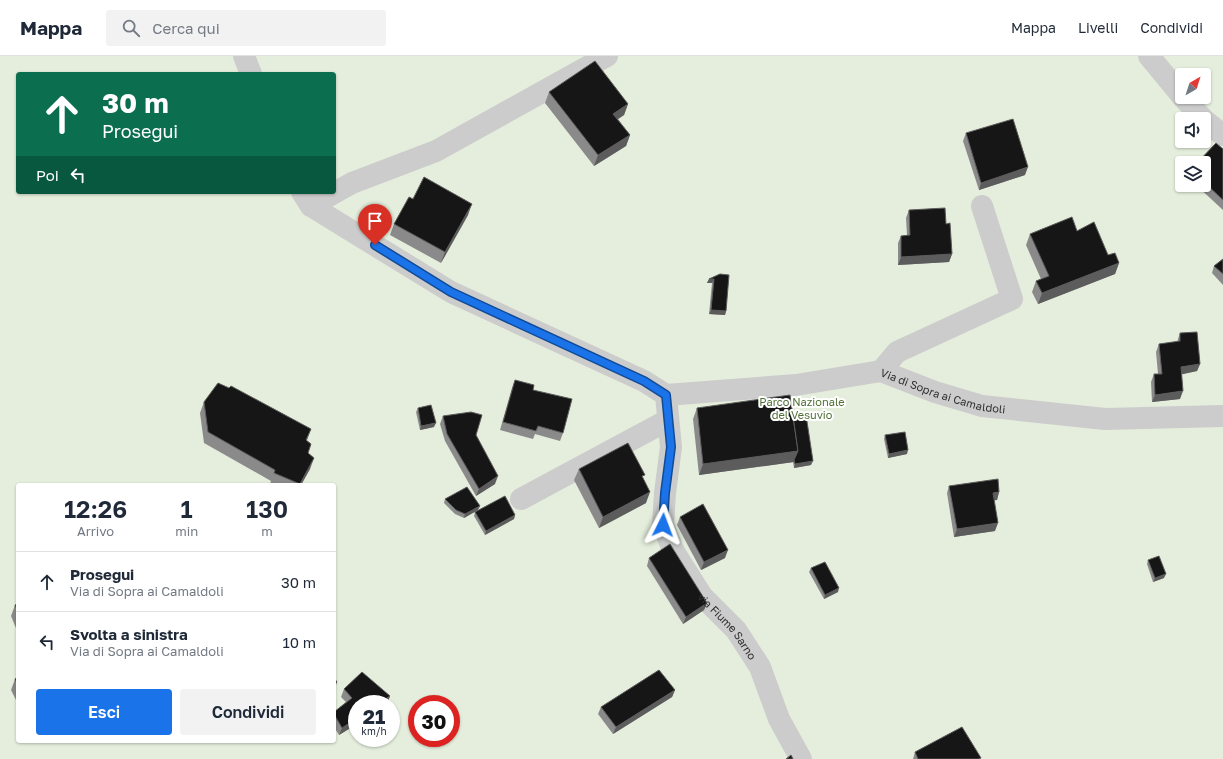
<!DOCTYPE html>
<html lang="it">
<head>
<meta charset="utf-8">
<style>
	:root { --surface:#fff; --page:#f2f2f3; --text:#1f2937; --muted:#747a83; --line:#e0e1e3; --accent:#1a73e8 }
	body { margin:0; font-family:"Golos Text",sans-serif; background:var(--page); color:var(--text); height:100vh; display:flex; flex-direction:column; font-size:15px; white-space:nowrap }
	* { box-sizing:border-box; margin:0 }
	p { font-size:13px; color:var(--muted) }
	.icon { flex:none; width:22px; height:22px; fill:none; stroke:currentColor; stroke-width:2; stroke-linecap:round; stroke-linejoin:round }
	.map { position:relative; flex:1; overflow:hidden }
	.details { position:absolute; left:16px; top:427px; width:320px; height:260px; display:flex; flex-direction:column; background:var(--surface); border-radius:4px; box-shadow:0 1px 3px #0004 }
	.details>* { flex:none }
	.guide { position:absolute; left:16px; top:16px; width:320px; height:122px; border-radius:4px; box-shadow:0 1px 3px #0004; background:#0b6e4f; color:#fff; overflow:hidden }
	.needle { width:26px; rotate:39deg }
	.controls { position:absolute; left:1175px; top:12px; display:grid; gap:8px }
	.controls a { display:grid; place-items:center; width:36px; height:36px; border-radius:4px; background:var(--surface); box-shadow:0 1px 3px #0004; font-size:20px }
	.speed { position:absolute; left:348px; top:639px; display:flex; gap:8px; font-size:20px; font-weight:700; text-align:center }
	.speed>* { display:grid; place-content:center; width:52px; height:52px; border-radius:50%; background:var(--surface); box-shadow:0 1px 3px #0004; line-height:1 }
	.speed small { font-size:10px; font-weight:400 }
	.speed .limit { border:6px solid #d22; background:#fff; color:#111 }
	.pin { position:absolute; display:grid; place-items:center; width:34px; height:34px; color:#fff; margin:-41px -17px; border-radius:50% 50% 50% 0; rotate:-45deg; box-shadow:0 0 4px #0007 }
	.pin .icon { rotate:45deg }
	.me { position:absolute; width:44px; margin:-22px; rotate:3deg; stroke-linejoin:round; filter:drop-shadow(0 0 3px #0008) }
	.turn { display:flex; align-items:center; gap:14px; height:84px; padding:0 20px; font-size:18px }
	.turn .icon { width:52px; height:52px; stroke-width:2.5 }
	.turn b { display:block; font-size:28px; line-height:34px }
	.then { display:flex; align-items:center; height:38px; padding:0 20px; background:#0003; gap:8px; font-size:15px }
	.eta { display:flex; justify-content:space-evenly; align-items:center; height:68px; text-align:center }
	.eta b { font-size:24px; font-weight:600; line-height:28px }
	.primary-button { display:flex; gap:8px; margin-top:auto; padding:8px 20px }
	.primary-button a { flex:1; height:46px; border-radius:4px; background:var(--accent); color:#fff; font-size:16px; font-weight:600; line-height:46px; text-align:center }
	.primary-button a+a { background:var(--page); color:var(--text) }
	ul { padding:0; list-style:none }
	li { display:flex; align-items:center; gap:12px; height:60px; padding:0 20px; border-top:1px solid var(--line) }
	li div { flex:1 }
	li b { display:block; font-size:15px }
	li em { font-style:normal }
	header { display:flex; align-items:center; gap:24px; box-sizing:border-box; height:56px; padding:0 20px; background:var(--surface); border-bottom:1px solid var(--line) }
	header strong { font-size:19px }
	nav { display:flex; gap:22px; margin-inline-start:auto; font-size:14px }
	.search { width:280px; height:36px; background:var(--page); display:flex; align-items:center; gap:10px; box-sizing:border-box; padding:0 14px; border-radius:4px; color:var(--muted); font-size:15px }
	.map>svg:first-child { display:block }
</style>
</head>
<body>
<header>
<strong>Mappa</strong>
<div class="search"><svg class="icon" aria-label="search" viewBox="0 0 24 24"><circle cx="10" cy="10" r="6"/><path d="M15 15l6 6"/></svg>Cerca qui</div>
<nav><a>Mappa</a><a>Livelli</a><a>Condividi</a></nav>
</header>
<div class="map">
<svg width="1223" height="703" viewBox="0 0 1223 703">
	<rect width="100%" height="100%" fill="#fff"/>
	<path fill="#e5eedc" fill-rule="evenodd" d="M 0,0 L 1223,0 L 1223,703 L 0,703 ZM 18,18 L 334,18 L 334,136 L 18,136 ZM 1182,19 L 1204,19 L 1204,41 L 1182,41 ZM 1182,63 L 1204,63 L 1204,85 L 1182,85 ZM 1182,107 L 1204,107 L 1204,129 L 1182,129 ZM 18,429 L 334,429 L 334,685 L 18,685 ZM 357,648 L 391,648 L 391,682 L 357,682 ZM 417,648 L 451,648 L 451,682 L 417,682 Z"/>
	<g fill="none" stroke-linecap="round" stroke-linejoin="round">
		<g stroke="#ccc" stroke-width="22">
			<polyline points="244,0 251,18"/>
			<polyline points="1149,0 1182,40"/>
			<polyline points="1183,41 1203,63"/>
			<polyline points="1204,64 1223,79"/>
			<path id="s1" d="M 302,136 L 311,150 L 451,236 L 644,325 L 666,339 L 671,391 L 665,437 L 663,469 L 673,494 L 702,540 L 736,574 L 760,611 L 779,663 L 801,703"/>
			<polyline points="311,150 352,127 436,95 607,0"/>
			<polyline points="881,315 897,296 1012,243 982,150"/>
			<path id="s2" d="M 666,339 L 796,329 L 881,315 L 935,336 L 982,350 L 1105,363 L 1223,360"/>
			<polyline points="521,443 668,364"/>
		</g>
	</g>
	<g fill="#8a8a8a">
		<polygon points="549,36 628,48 624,59 618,63 630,79 626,90 594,110 545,47"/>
		<polygon points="966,77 1025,119 979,134 963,85"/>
		<polygon points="1223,93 1223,154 1196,129 1204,129 1204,107"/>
		<polygon points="413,143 468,159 441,207 390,179 394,168"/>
		<polygon points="909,154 946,168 952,198 949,206 898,209 898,187 901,180 907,179 906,162"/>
		<polygon points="1077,175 1108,199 1119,207 1115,218 1038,248 1032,236 1036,225 1041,223 1026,189 1030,178"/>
		<polygon points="1223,203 1223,229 1212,217 1214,210"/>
		<polygon points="720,218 726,255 725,259 709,258 712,227 707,227 709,223"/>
		<polygon points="1180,277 1200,308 1197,315 1182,318 1180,343 1152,346 1151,326 1154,318 1158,318 1156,296 1159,288 1177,286"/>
		<polygon points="515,324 533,334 563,377 560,385 535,378 533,383 500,374 512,332"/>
		<polygon points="229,332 307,385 310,413 301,429 273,429 270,428 271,425 204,387 200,357 204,346"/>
		<polygon points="418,352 434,371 420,374 416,356"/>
		<polygon points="697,352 793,360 811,409 794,412 793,406 699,419 693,363"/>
		<polygon points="443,360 495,428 476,440 445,385 440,368"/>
		<polygon points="885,379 907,398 888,402 884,383"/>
		<polygon points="579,413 643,423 646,447 599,472 574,424"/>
		<polygon points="949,430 999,436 997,444 994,444 995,475 954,481 947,437"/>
		<polygon points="445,443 478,454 464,462 455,458 444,447"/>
		<polygon points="475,456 515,459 514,463 485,479 474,460"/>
		<polygon points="680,461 725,502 701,514 677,469"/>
		<polygon points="649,502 707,547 704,554 683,568 647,510"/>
		<polygon points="1148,504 1164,522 1153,526 1147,508"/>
		<polygon points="811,512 838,536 824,543 809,516"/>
		<polygon points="18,548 18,577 11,560 15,549"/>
		<polygon points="18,621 18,648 11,634 15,623"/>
		<polygon points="344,633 390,640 387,648 357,648 357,668 339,679 334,671 334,656 346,646 341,641"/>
		<polygon points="675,634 672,641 613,678 598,658 601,651"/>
		<polygon points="915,696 980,703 913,703"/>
	</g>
	<g fill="#5c5c5c">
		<polygon points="628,48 624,59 609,69 613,58"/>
		<polygon points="630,79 626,90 594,110 598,99"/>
		<polygon points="1028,111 1025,119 979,134 981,127"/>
		<polygon points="472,148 468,159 441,207 445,196"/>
		<polygon points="952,198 949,206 898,209 901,201"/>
		<polygon points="1119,207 1115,218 1038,248 1042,237"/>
		<polygon points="709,223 714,223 712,227 707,227"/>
		<polygon points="711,254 726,255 725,259 709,258"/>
		<polygon points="1200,308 1197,315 1179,319 1181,311"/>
		<polygon points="1183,335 1180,343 1152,346 1155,339"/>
		<polygon points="436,367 434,371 420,374 421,370"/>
		<polygon points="311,373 307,384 302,395 306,384"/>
		<polygon points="908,394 907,398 888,402 889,398"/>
		<polygon points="798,395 794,406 699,419 703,408"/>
		<polygon points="314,402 310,413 301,429 300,429"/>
		<polygon points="813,405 811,409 794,412 795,408"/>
		<polygon points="498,420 495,428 476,440 479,433"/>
		<polygon points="650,436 646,447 599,472 603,461"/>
		<polygon points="999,436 997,444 991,445 993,437"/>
		<polygon points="480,450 478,454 464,462 465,458"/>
		<polygon points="515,459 514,463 485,479 486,475"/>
		<polygon points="998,467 995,475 954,481 957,473"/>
		<polygon points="728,494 725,502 701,514 704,506"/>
		<polygon points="1166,518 1164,522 1153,526 1155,522"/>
		<polygon points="839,532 838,536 824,543 825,539"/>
		<polygon points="707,547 704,554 683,568 686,561"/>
		<polygon points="337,626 334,635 334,628"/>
		<polygon points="675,634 672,641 613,678 616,671"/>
		<polygon points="390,640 387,648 378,648"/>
		<polygon points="357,662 357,668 339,679 342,672"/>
	</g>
	<g fill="#161616" stroke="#5c5c5c">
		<polygon points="595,5 628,48 613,58 630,79 598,99 549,36"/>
		<polygon points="1013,63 1028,111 981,127 966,77"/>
		<polygon points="1216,87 1223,93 1223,144 1204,126 1204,107 1197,107"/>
		<polygon points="424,121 472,148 445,196 394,168 409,141 413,143"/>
		<polygon points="945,152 946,168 950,167 952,198 901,201 901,180 910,179 909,154"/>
		<polygon points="1072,161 1077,175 1094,166 1108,199 1115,197 1119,207 1042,237 1036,225 1049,220 1030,178"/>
		<polygon points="1223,203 1223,218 1214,210"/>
		<polygon points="720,218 729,219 726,255 711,254 714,223 709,223"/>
		<polygon points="1197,276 1200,308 1181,311 1183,335 1155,339 1154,318 1162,318 1159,288 1180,285 1180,277"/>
		<polygon points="515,324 534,329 533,334 572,343 563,377 538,370 536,375 503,366"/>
		<polygon points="218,327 229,332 231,330 311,373 306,384 311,388 308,397 314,402 300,428 274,417 275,414 208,376 204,346"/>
		<polygon points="790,339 798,395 703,408 697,352"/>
		<polygon points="431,349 436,367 421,370 418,352"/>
		<polygon points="471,356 482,359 476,379 498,420 479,433 447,378 443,360"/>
		<polygon points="806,359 813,405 795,408 794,404 798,395 793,360"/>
		<polygon points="905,376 908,394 889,398 885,379"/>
		<polygon points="628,387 645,419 642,420 650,436 603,461 579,413"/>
		<polygon points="998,423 999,436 993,437 998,467 957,473 949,430"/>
		<polygon points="467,431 480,450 465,458 456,454 445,443"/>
		<polygon points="505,440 515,459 486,475 475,456"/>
		<polygon points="703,448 728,494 704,506 680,461"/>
		<polygon points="670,488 707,547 686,561 649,502"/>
		<polygon points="1159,500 1166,518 1155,522 1148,504"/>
		<polygon points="825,506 839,532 825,539 811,512"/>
		<polygon points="18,548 18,556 15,549"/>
		<polygon points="659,614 675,634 616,671 601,651"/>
		<polygon points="362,616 390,640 378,648 357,648 357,662 342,672 334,658 334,656 352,642 344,633"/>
		<polygon points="18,621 18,629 15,623"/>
		<polygon points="334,622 337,626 334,628"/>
		<polygon points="962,671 981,702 979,703 918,703 915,696"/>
		<polygon points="791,699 793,703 786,703"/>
	</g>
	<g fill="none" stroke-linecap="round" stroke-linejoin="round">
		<defs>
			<polyline id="route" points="375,189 451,236 644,325 666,339 671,391 665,437 663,469"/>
		</defs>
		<use href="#route" stroke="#114b97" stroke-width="10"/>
		<use href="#route" stroke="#1a73e8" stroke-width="7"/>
	</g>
	<g text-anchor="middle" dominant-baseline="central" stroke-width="4" stroke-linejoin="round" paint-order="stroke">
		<g font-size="11" fill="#2f2f2f" stroke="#fff">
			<text stroke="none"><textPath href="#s2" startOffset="282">Via di Sopra ai Camaldoli</textPath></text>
			<text stroke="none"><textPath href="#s1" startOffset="671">via Fiume Sarno</textPath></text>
		</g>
		<g font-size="11" fill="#507038" stroke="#fff">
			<text x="802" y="345">Parco Nazionale<tspan x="802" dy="13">del Vesuvio</tspan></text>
		</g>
	</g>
</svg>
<div class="controls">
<a><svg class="needle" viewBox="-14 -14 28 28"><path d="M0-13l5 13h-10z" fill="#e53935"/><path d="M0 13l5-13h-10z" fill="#747a83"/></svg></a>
<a><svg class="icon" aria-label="sound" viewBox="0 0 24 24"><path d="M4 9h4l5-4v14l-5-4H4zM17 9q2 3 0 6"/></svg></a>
<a><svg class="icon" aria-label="layers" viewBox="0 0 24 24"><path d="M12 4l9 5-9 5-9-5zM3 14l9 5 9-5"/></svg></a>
</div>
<div class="speed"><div>21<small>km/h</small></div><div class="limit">30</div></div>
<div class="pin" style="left:375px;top:189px;background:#d93025"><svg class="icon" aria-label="arrive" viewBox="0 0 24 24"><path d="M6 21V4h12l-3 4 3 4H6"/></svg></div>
<svg class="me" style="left:663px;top:469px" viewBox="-20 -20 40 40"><path d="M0-17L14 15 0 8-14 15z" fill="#1a73e8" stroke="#fff" stroke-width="4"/></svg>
<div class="guide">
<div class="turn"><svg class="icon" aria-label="ahead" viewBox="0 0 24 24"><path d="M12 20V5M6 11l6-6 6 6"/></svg><div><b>30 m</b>Prosegui</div></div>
<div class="then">Poi<svg class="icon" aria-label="left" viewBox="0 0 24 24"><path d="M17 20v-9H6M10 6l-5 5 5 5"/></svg></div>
</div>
<section class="details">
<div class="eta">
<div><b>12:26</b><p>Arrivo</p></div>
<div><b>1</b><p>min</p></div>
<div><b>130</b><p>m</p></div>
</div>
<ul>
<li><svg class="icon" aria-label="ahead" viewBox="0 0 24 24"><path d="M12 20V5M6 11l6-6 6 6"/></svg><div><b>Prosegui</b><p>Via di Sopra ai Camaldoli</p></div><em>30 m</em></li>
<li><svg class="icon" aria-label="left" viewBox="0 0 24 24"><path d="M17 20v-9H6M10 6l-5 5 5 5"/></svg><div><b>Svolta a sinistra</b><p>Via di Sopra ai Camaldoli</p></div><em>10 m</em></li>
</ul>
<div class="primary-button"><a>Esci</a><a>Condividi</a></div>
</section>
</div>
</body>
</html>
